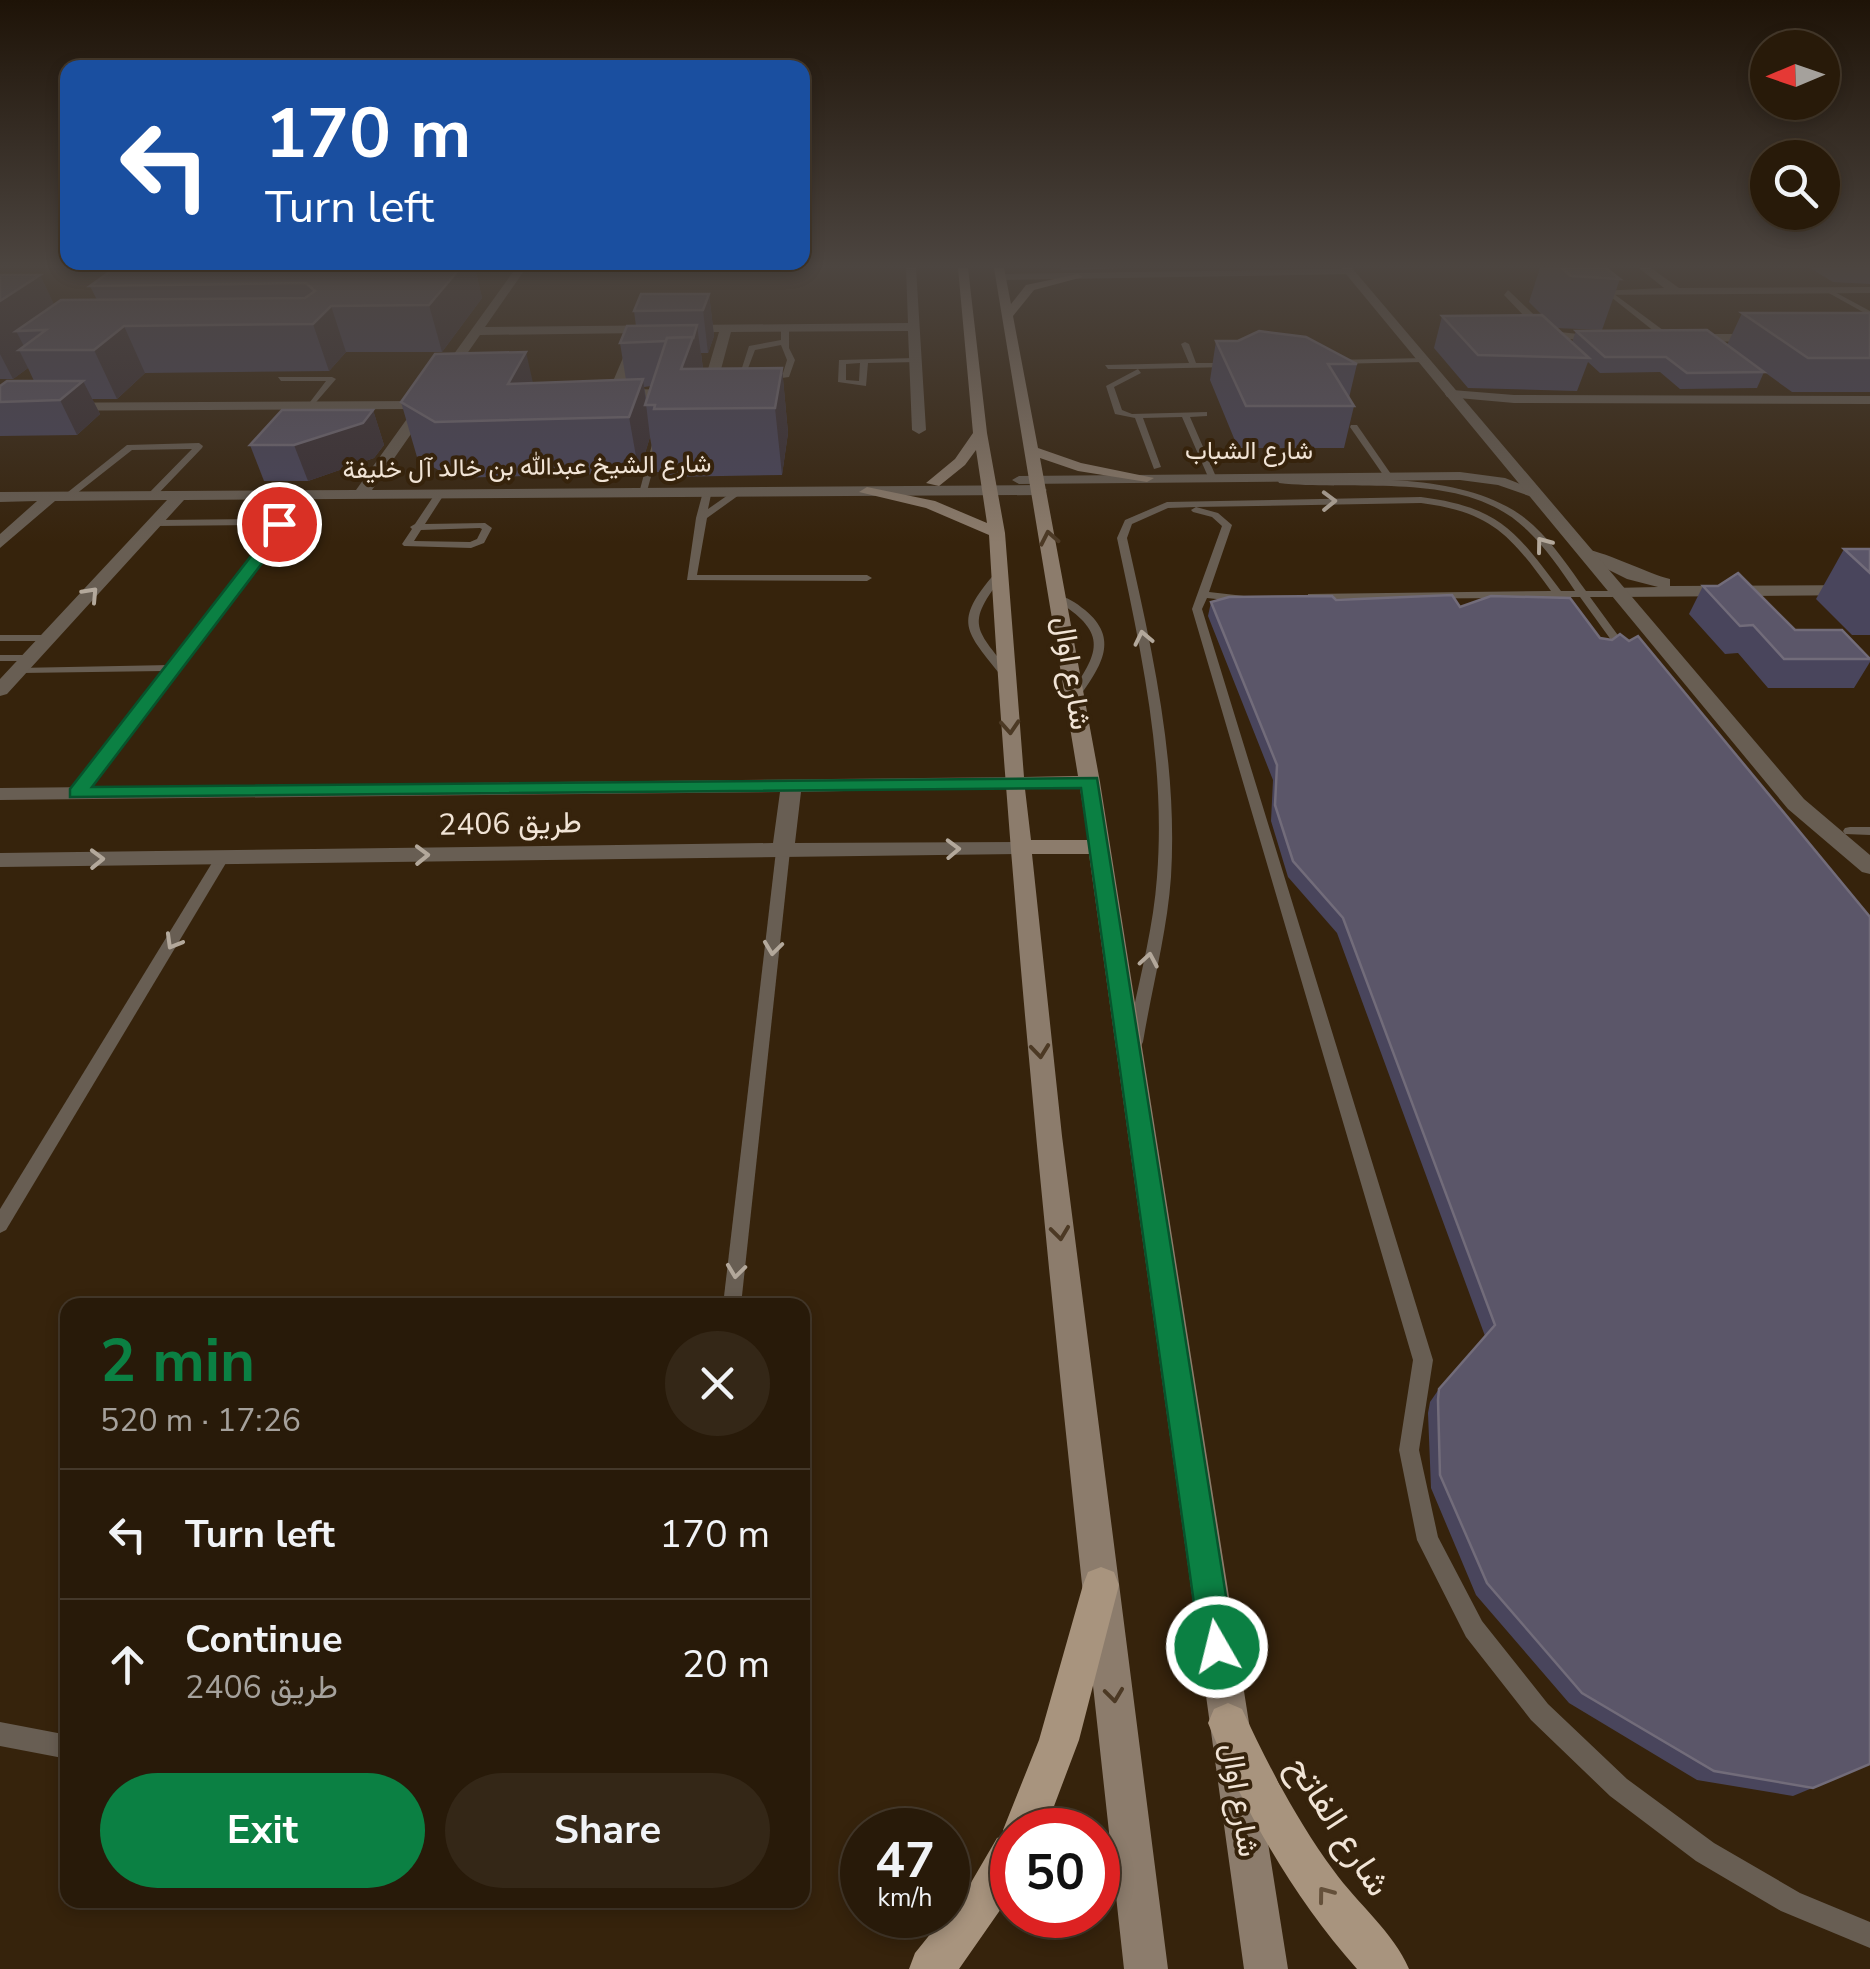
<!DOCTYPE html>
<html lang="en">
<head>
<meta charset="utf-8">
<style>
	:root { --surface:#281a09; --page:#342717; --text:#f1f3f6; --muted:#a5a19c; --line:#44382a; --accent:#0b8043 }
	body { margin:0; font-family:"Nunito Sans",Vazirmatn,sans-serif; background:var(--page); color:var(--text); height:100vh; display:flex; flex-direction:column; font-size:38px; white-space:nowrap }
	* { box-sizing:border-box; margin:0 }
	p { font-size:32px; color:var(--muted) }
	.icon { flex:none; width:55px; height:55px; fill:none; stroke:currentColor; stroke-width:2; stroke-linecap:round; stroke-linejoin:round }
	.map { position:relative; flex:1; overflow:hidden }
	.panel { position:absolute; left:60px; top:1298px; width:750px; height:610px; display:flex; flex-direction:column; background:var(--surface); border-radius:20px; box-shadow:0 5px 15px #0003,0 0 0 2px var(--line) }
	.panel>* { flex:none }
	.banner { position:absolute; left:60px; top:60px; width:750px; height:210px; border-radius:20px; box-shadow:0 5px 15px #0003,0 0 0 2px var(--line); background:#1a4fa0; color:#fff; overflow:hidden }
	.needle { width:65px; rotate:268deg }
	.controls { position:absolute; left:1750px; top:30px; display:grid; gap:20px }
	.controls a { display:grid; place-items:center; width:90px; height:90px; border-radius:50%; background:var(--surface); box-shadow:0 5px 15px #0003,0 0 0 2px var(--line); font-size:50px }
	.speed { position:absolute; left:840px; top:1808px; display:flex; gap:20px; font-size:50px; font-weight:700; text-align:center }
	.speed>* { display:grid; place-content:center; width:130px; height:130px; border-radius:50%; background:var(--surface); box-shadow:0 5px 15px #0003,0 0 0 2px var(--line); line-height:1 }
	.speed small { font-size:25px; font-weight:400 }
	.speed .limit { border:15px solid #d22; background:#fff; color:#111 }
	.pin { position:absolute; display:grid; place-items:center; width:85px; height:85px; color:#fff; margin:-42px; border:5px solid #fff; border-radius:50%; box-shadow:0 2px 10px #0007 }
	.me { position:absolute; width:110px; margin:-55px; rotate:352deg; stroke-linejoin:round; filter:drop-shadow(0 0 8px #0008) }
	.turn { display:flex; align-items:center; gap:35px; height:210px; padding:0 40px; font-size:45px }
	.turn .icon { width:130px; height:130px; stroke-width:2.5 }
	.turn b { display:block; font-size:70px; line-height:85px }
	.round { display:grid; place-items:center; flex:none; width:105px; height:105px; border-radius:52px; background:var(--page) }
	.summary { display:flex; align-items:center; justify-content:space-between; height:170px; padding:0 40px }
	h1 { font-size:60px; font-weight:700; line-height:75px; color:var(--accent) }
	.primary-button { display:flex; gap:20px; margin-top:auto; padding:20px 40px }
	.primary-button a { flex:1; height:115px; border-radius:60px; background:var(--accent); color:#fff; font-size:40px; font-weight:700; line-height:115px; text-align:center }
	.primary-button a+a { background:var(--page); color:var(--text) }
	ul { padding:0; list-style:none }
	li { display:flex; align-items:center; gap:30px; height:130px; padding:0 40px; border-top:2px solid var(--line) }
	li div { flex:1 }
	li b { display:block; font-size:38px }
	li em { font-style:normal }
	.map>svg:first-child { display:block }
</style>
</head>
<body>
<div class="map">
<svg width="1870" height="1969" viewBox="0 0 1870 1969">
	<rect width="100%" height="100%" fill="#36230c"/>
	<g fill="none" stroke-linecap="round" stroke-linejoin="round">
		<g fill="#685e53" fill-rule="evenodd">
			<polygon points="1827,290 1831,290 1870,311 1870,316 1827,292"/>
			<polygon points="1606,291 1610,291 1671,336 1671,340 1665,340 1606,293"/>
			<path d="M 785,326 L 789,328 L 789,348 L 795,360 L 789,377 L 760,381 L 740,374 L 749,346 L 781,340 L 781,328 ZM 781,345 L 787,360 L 783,373 L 761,377 L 747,371 L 755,350 Z"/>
			<polygon points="1185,342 1189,344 1196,363 1229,363 1233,365 1229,367 1138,369 1141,373 1114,387 1122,410 1132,414 1207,412 1207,416 1190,417 1217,479 1213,482 1209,479 1182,417 1143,418 1161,467 1154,469 1135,418 1115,414 1106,386 1138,369 1108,369 1105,365 1189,363 1181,344"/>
			<path d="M 915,358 L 918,362 L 868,363 L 866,386 L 838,382 L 839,360 ZM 860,363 L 859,381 L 846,380 L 846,364 Z"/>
			<polygon points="1426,358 1423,362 1332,364 1328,362 1332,360"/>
			<polygon points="278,377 332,377 336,379 311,408 307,406 326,381 281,381"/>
			<polygon points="1351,425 1357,425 1393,477 1392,479 1386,479 1350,427"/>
			<polygon points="658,434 662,437 647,491 639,493 654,437"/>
			<polygon points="199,443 203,446 202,448 155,497 147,495 192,449 132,450 71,498 63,496 127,445"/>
			<path d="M 1282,478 C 1358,480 1474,470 1533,525 C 1554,544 1570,569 1586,591 L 1621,591 L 1626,594 L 1621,597 L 1590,597 L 1628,649 L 1623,652 L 1619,651 L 1580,597 L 1566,597 L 1576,611 L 1571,614 L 1567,613 L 1555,598 L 1312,599 L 1308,598 L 1308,594 L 1551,591 C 1511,536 1492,512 1421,503 L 1196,507 L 1218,513 L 1232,525 L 1209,592 L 1244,596 L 1249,599 L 1244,602 L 1207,598 L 1202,609 L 1433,1360 L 1419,1450 L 1438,1537 L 1482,1621 L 1548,1704 L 1627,1779 L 1714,1843 L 1800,1893 L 1870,1922 L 1870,1948 L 1781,1911 L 1696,1861 L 1610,1796 L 1531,1720 L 1466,1637 L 1417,1540 L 1399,1450 L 1413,1360 L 1192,609 L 1222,526 L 1212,517 L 1193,512 L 1191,510 L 1196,507 L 1168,508 L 1132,524 L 1127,538 C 1152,649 1178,762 1171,877 C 1167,933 1152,987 1143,1042 L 1141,1046 L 1129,1046 L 1127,1042 C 1137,987 1153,933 1157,877 C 1166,762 1141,650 1117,538 L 1125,520 L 1167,502 L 1421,497 C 1499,507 1516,531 1561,591 L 1575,591 C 1561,570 1546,548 1527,530 C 1465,469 1357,492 1279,483 L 1278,481 Z"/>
			<polygon points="704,488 712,490 708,509 738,488 746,490 707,518 697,575 867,575 872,578 867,581 687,580 696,518"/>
			<path d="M 440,490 L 445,493 L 425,524 L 485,523 L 492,528 L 484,543 L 471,548 L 404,546 L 402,544 L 412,529 L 410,527 L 415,524 L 437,491 ZM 480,528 L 482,529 L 477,539 L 470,542 L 414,541 L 421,530 Z"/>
			<polygon points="269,519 286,527 81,796 73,796 73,790 164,671 21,673 17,672 17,668 170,665 275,528 268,525 157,526 152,523 157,520"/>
			<path d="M 996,572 L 1005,574 C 963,626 976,628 1013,676 L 1007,679 L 1003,678 C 965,630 952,623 996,572 Z"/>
			<path d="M 1056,596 C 1067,596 1076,603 1085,610 C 1120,639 1101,666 1080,696 L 1076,697 L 1070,694 C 1102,649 1106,632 1056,600 Z"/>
			<polygon points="0,635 50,635 55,638 50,641 0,641"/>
			<polygon points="0,655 31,655 37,658 31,661 0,661"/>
			<polygon points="1850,827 1870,827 1870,835 1845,834 1843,831 1845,828"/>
			<polygon points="783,847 790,851 741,1305 723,1305 776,851"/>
			<polygon points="222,854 229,858 6,1230 0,1233 0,1209 215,858"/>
			<polygon points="0,1722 68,1735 68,1759 0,1746"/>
		</g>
		<g fill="#685e53" fill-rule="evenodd">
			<polygon points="516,268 526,268 485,327 908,323 906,268 916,268 926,430 919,434 912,430 908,331 731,332 716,388 700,398 615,397 608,393 631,339 637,335 643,339 623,389 697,390 703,386 719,332 480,335 372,490 1039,485 1047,490 1039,495 184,500 7,694 0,696 0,679 167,500 55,501 0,548 0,534 37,501 0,502 0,492 356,490 414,409 0,411 0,403 420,401"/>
			<polygon points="1639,268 1651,268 1679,288 1870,287 1870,293 1583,295 1577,292 1664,288"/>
			<polygon points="1349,269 1353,274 1001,280 996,277 1001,274"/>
			<polygon points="1508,290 1551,331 1614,338 1608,342 1544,337 1504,295"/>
			<polygon points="1683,334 1763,334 1769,338 1763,342 1679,341"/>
			<polygon points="1452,390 1514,395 1870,396 1870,404 1514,403 1447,397 1445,394"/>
			<polygon points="1460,472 1505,478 1543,493 1535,498 1498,485 1460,480 1019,484 1012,480 1019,476"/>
			<path d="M 1579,549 C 1597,547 1646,573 1670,579 L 1670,586 L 1870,585 L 1870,595 L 1618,597 L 1612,596 L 1612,588 L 1658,587 L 1627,579 L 1579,555 Z"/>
			<polygon points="1014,777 1024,783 1021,787 801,792 795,843 1028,842 1031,847 1020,854 0,867 0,853 773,843 780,792 0,800 0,788"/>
		</g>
		<polygon fill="#685e53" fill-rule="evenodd" points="1341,268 1352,268 1804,799 1870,855 1870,874 1862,872 1788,809"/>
		<path fill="#8c7c6c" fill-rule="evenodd" d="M 958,268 L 968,268 L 987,433 L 1005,533 L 1024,777 L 1078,776 L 994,268 L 1004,268 L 1011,304 L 1026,285 L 1078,274 L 1083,277 L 1034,290 L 1013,316 L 1038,448 L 1081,463 L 1154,478 L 1147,482 L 1078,471 L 1040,458 L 1100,782 L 1288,1969 L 1244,1969 L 1089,854 L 1032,854 L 1062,1136 L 1168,1969 L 1124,1969 C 1072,1492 1017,1015 989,535 L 926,508 L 859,492 L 867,487 L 935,501 L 987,523 L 976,450 L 965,465 L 939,486 L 926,483 L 955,459 L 973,433 ZM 1080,788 L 1088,840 L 1031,840 L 1025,789 Z"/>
		<g fill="#a8947e" fill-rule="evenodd">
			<polygon points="1101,1567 1114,1572 1119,1585 1079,1740 1045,1830 1012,1830 1012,1893 959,1969 909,1969 915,1953 969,1886 997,1838 1005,1835 1003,1830 1039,1740 1083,1585 1088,1572"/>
			<path d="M 1228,1703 L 1242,1709 C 1268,1765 1297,1821 1334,1871 C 1357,1903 1394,1933 1409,1969 L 1357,1969 C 1293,1897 1245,1812 1208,1723 L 1214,1709 Z"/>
		</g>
	</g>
	<g fill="#49455c" fill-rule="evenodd">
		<polygon points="177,268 475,268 482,298 442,352 346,352 329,371 145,373 117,399 92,399 100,414 77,435 0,436 0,386 34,381 28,368 13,379 0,379 0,275 40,275 54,305 97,300 90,286"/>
		<polygon points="1061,268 1129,268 1061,270"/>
		<polygon points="1540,268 1606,268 1620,279 1602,330 1556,328 1572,342 1576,331 1764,372 1757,388 1680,389 1660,372 1600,373 1588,362 1577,391 1468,388 1434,348 1442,316 1542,315 1529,302"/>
		<polygon points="1810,268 1870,268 1870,284 1833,282"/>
		<path d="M 709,294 L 714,336 L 708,353 L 701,353 L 703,369 L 782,368 L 788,433 L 782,475 L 665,477 L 664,472 L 656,472 L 650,437 L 639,473 L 451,478 L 417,457 L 401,402 L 533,383 L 626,380 L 620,343 L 636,326 L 634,311 ZM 651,386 L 647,401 L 644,387 Z"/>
		<polygon points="1742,313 1870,313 1870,392 1792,392 1727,345"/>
		<polygon points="1216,341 1357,364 1349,398 1354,406 1344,448 1238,448 1210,380"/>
		<polygon points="373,410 384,445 374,458 308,481 264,481 250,445"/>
		<polygon points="1844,549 1870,549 1870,635 1852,635 1816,599"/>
		<polygon points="1703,586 1795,630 1870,658 1870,662 1854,688 1768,688 1738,653 1725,654 1689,614"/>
		<polygon points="1211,602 1870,1764 1793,1796 1697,1780 1569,1703 1476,1595 1431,1488 1428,1413 1430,1402 1439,1389 1485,1336 1337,933 1288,877 1271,821 1273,780 1208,616"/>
	</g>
	<g fill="#3a3037">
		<polygon points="460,268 475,268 482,298 442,352 429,305"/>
		<polygon points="40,275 69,336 46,330 16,331 26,350 19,350 28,368 13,379 0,354 0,301"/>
		<polygon points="709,294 714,336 708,353 703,310"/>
		<polygon points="331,306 346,352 329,371 313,324"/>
		<polygon points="697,325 703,369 681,369"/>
		<polygon points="124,326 145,373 117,399 94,350"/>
		<polygon points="526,352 538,405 508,384"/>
		<polygon points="782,368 788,433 782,475 775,408"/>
		<polygon points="643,379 650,437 639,473 629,417"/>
		<polygon points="83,381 100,414 77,435 60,400"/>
		<polygon points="373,410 384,445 374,458 308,481 294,445"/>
	</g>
	<g fill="#5b5669" stroke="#726c7a" stroke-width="2.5">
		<polygon points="115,268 460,268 429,305 331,306 313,324 124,326 94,350 19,350 46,330 16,331 61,300 305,298 315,291 306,283 90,286"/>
		<polygon points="1562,268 1606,268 1620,279 1571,276"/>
		<polygon points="0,275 40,275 0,301"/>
		<polygon points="641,294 709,294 703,310 634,311"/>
		<polygon points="1742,313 1870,313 1870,358 1808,358"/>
		<polygon points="1542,315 1589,358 1478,355 1442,316"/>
		<polygon points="697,325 693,339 693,337 667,338 666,341 620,343 627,326"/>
		<polygon points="1707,330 1764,372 1687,373 1666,357 1605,357 1576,331"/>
		<polygon points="1259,331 1306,337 1357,364 1328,364 1354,406 1246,406 1216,341 1238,341"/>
		<polygon points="693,337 681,369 782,368 775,408 654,409 655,405 645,405 667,338"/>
		<polygon points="526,352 508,384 643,379 629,417 435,422 401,402 435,354"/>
		<polygon points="7,381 83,381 60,400 0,402 0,386"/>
		<polygon points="282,410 373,410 363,423 294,445 250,445"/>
		<polygon points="1844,549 1870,549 1870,573"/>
		<polygon points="1738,573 1795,630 1842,630 1870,659 1784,659 1753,625 1740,626 1703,586 1718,586"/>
		<polygon points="1452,595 1460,607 1491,596 1570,598 1600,638 1612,640 1620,634 1629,641 1638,636 1870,917 1870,1764 1813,1788 1714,1771 1582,1693 1487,1583 1440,1475 1438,1400 1439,1389 1495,1325 1343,918 1293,861 1275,805 1277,765 1211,602 1229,597 1332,596 1336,600"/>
	</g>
	<defs><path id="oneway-chevron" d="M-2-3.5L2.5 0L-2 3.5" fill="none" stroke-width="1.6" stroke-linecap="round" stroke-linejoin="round" transform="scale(2.5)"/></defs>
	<g stroke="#b3a89b">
		<use href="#oneway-chevron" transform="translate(1329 501) rotate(-1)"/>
		<use href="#oneway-chevron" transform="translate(1543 544) rotate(-127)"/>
		<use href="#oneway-chevron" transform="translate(91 594) rotate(-47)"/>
		<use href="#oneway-chevron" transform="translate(1143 638) rotate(-102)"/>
		<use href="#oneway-chevron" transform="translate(953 849) rotate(-2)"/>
		<use href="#oneway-chevron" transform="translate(422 855) rotate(-1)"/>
		<use href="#oneway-chevron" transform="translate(97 859) rotate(-1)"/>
		<use href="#oneway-chevron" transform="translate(173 942) rotate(120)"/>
		<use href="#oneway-chevron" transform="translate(773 948) rotate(97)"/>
		<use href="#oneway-chevron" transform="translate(1149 960) rotate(-80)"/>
		<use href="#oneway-chevron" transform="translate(736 1271) rotate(97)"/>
	</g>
	<g stroke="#4c3924">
		<use href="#oneway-chevron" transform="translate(1049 538) rotate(-101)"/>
		<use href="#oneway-chevron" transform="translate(1010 727) rotate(86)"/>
		<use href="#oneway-chevron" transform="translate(1040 1051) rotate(84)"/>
		<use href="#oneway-chevron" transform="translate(1060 1233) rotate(83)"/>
		<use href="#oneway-chevron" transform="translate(1114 1695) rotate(83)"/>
	</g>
	<use stroke="#64503a" href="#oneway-chevron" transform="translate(1325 1894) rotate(-127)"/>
	<linearGradient id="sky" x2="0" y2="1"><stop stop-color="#1e1307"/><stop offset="0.49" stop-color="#4c4540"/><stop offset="1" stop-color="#4c4540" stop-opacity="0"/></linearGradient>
	<rect width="1870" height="543" fill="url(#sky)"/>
	<polygon fill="#0b8043" stroke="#07532c" stroke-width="2.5" points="279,520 286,524 285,533 92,787 1097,778 1234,1647 1229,1659 1217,1664 1205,1659 1200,1647 1081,788 70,797 70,789"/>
	<g text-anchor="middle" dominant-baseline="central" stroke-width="8" stroke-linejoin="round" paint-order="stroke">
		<g font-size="25" fill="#f1e4d6" stroke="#36230c">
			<text x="1249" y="451">شارع الشباب</text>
			<text transform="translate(527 467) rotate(-1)">شارع الشيخ عبدالله بن خالد آل خليفة</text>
		</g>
		<g font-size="30" fill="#f1e4d6" stroke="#36230c">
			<text transform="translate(1072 673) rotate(81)">شارع اوال</text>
			<text transform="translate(510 824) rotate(-1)">طريق 2406</text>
			<text transform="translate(1240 1800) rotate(81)">شارع اوال</text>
		</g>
		<g font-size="35" fill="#f1e4d6" stroke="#36230c">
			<text transform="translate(1339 1826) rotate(57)">شارع الفاتح</text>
		</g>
	</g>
</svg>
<div class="controls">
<a><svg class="needle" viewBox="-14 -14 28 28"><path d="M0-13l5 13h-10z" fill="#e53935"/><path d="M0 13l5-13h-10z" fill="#a5a19c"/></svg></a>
<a><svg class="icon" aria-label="search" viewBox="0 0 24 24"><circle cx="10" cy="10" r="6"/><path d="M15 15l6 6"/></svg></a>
</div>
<div class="speed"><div>47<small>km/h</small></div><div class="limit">50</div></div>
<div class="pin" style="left:279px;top:524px;background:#d93025"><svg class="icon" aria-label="arrive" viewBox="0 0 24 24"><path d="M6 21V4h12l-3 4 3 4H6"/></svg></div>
<svg class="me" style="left:1217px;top:1647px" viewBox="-20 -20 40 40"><circle r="17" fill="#0b8043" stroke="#fff" stroke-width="3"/><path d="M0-11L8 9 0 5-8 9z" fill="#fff"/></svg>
<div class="banner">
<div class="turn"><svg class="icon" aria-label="left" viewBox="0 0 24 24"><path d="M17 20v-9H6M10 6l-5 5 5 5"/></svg><div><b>170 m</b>Turn left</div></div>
</div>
<section class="panel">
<div class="summary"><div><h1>2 min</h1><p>520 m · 17:26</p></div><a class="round"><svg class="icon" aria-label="close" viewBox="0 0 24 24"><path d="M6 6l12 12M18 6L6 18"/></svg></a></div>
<ul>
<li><svg class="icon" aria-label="left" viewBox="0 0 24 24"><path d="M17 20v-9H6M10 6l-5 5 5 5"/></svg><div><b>Turn left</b></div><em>170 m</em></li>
<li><svg class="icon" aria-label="ahead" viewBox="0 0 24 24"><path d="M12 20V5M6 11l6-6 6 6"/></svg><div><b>Continue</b><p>طريق 2406</p></div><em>20 m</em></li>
</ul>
<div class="primary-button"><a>Exit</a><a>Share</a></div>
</section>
</div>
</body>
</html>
